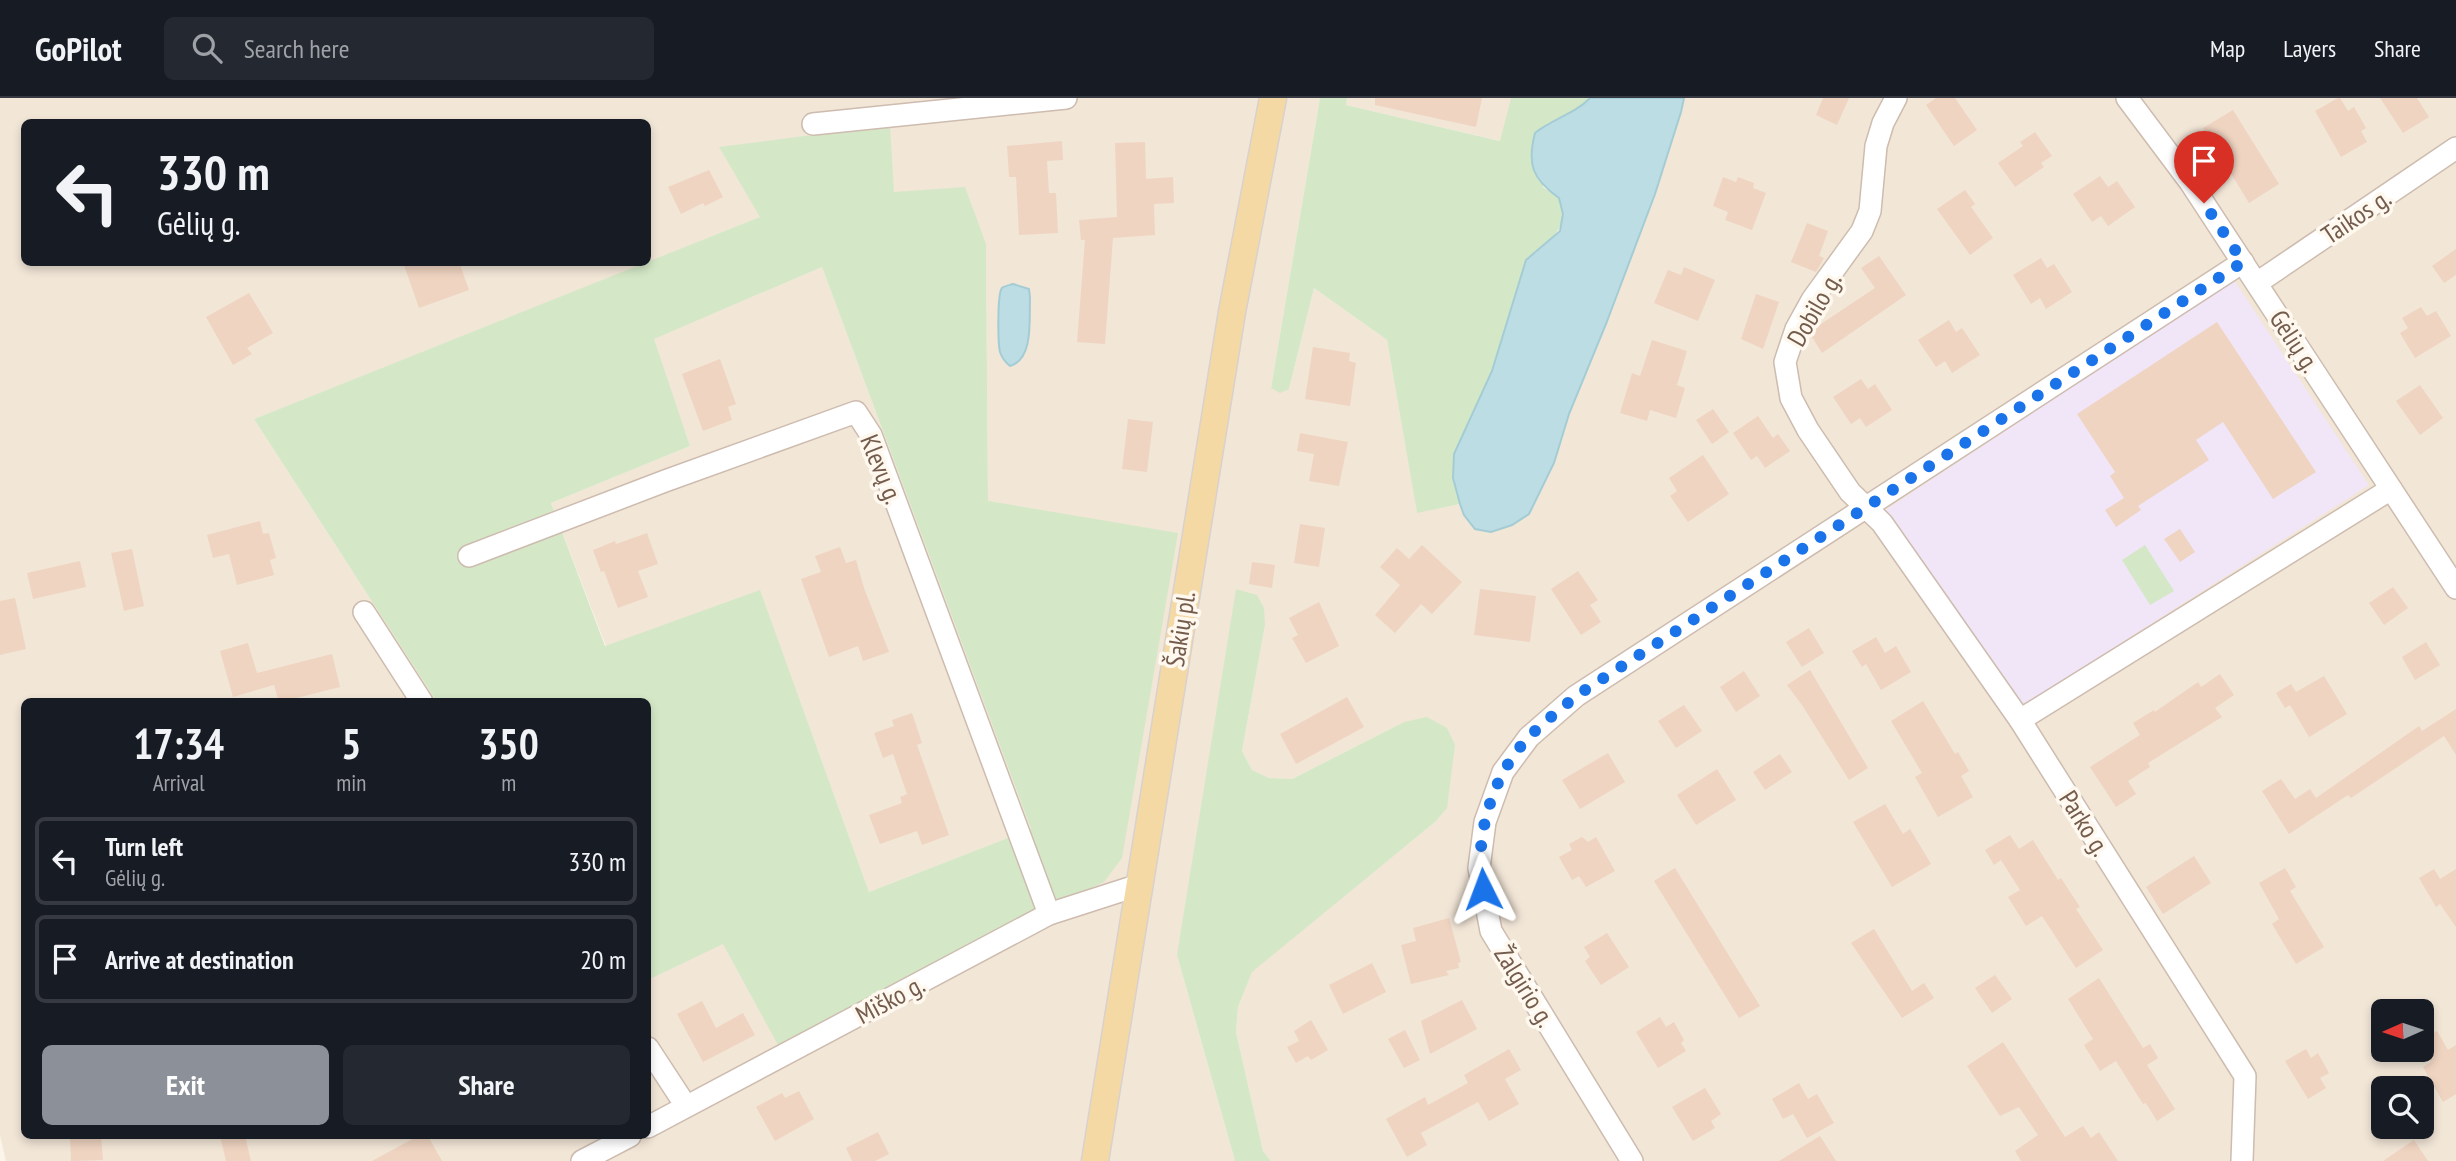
<!DOCTYPE html>
<html lang="en">
<head>
<meta charset="utf-8">
<style>
	:root { --surface:#171b24; --page:#242831; --text:#f1f3f6; --muted:#9ea1a6; --line:#363941; --accent:#8c9099 }
	body { margin:0; font-family:"PT Sans Narrow",sans-serif; background:var(--page); color:var(--text); height:100vh; display:flex; flex-direction:column; font-size:26px; white-space:nowrap }
	* { box-sizing:border-box; margin:0 }
	p { font-size:23px; color:var(--muted) }
	.icon { flex:none; width:38px; height:38px; fill:none; stroke:currentColor; stroke-width:2; stroke-linecap:round; stroke-linejoin:round }
	.map { position:relative; flex:1; overflow:hidden }
	.details { position:absolute; left:21px; top:600px; width:630px; height:441px; display:flex; flex-direction:column; background:var(--surface); border-radius:10px; box-shadow:0 4px 10px #0003 }
	.details>* { flex:none }
	.hud { position:absolute; left:21px; top:21px; width:630px; height:147px; border-radius:10px; box-shadow:0 4px 10px #0003; background:#171b24; color:var(--text); overflow:hidden }
	.needle { width:46px; rotate:267deg }
	.controls { position:absolute; left:2371px; top:901px; display:grid; gap:14px }
	.controls a { display:grid; place-items:center; width:63px; height:63px; border-radius:10px; background:var(--surface); box-shadow:0 4px 10px #0003; font-size:35px }
	.pin { position:absolute; display:grid; place-items:center; width:60px; height:60px; color:#fff; margin:-72px -30px; border-radius:50% 50% 50% 0; rotate:-45deg; box-shadow:0 0 7px #0007 }
	.pin .icon { rotate:45deg }
	.me { position:absolute; width:77px; margin:-38px; rotate:357deg; stroke-linejoin:round; filter:drop-shadow(0 0 5px #0008) }
	.turn { display:flex; align-items:center; gap:24px; height:147px; padding:0 21px; font-size:32px }
	.turn .icon { width:91px; height:91px; stroke-width:2.5 }
	.turn b { display:block; font-size:49px; line-height:60px }
	.eta { display:flex; justify-content:space-evenly; align-items:center; height:119px; text-align:center }
	.eta b { font-size:42px; font-weight:700; line-height:49px }
	.cta { display:flex; gap:14px; margin-top:auto; padding:14px 21px }
	.cta a { flex:1; height:80px; border-radius:10px; background:var(--accent); color:#fff; font-size:28px; font-weight:700; line-height:80px; text-align:center }
	.cta a+a { background:var(--page); color:var(--text) }
	ul { padding:0; list-style:none }
	li { display:flex; align-items:center; gap:21px; height:88px; margin:0 14px 10px; padding:0 7px; border:4px solid var(--line); border-radius:10px }
	li div { flex:1 }
	li b { display:block; font-size:26px }
	li em { font-style:normal }
	header { display:flex; align-items:center; gap:42px; box-sizing:border-box; height:98px; padding:0 35px; background:var(--surface); border-bottom:2px solid var(--line) }
	header strong { font-size:33px }
	nav { display:flex; gap:38px; margin-inline-start:auto; font-size:24px }
	.search { width:490px; height:63px; background:var(--page); display:flex; align-items:center; gap:18px; box-sizing:border-box; padding:0 24px; border-radius:10px; color:var(--muted); font-size:26px }
	.map>svg:first-child { display:block }
</style>
</head>
<body>
<header>
<strong>GoPilot</strong>
<div class="search"><svg class="icon" aria-label="search" viewBox="0 0 24 24"><circle cx="10" cy="10" r="6"/><path d="M15 15l6 6"/></svg>Search here</div>
<nav><a>Map</a><a>Layers</a><a>Share</a></nav>
</header>
<div class="map">
<svg width="2456" height="1063" viewBox="0 0 2456 1063">
	<rect width="100%" height="100%" fill="#fbf4e8"/>
	<g fill="#f2e6d7" fill-rule="evenodd">
		<path d="M 0,0 L 1320,0 L 1271,290 L 1289,291 L 1314,190 L 1387,242 L 1417,414 L 1460,406 L 1464,417 L 1554,365 L 1569,316 L 1606,226 L 1655,96 L 1681,14 L 1684,0 L 2456,0 L 2456,1063 L 1271,1063 L 1263,1053 L 1236,934 L 1238,909 L 1252,873 L 1435,724 L 1404,624 L 1292,681 L 1269,680 L 1252,672 L 1242,653 L 1265,527 L 1177,857 L 1235,1063 L 6,1063 L 0,1037 ZM 24,24 L 648,24 L 648,164 L 761,119 L 720,50 L 894,94 L 986,146 L 988,403 L 1104,783 L 986,838 L 779,947 L 723,845 L 648,882 L 648,1038 L 24,1038 L 24,604 L 437,604 L 254,321 L 646,165 L 24,164 ZM 2384,914 L 2422,914 L 2422,952 L 2384,952 ZM 2384,990 L 2422,990 L 2422,1029 L 2384,1029 Z"/>
		<polygon points="1347,0 1511,0 1501,43 1346,7"/>
		<polygon points="822,169 1031,731 869,794 760,493 606,548 551,405 690,348 653,241"/>
	</g>
	<polygon fill="#f1e5f8" points="2234,182 2369,387 2019,610 1884,413"/>
	<g fill="#d4e8c7" fill-rule="evenodd">
		<path d="M 1320,0 L 1347,0 L 1346,7 L 1500,43 L 1511,0 L 1590,0 L 1582,9 L 1546,26 L 1543,89 L 1559,100 C 1565,123 1564,129 1546,145 L 1492,273 L 1454,356 L 1453,380 L 1460,406 L 1417,415 L 1387,242 L 1314,190 L 1289,291 L 1280,295 L 1271,290 Z"/>
		<path d="M 890,27 L 894,94 L 965,89 L 986,146 L 988,403 L 1178,435 L 1122,760 L 1104,784 L 986,838 L 778,947 L 723,846 L 648,882 L 648,604 L 437,604 L 254,321 L 760,119 L 719,49 ZM 822,169 L 1031,731 L 869,794 L 760,492 L 605,548 L 551,405 L 690,348 L 654,241 Z"/>
		<polygon points="2145,447 2174,493 2150,507 2122,462"/>
		<polygon points="1236,491 1257,497 1264,510 1265,527 1242,653 1252,672 1269,680 1292,681 1404,624 1427,619 1447,630 1455,647 1447,710 1435,724 1252,874 1238,909 1236,934 1263,1053 1271,1063 1235,1063 1177,857"/>
	</g>
	<g fill="#bddde4" stroke="#a4ccd5" stroke-width="2">
		<path d="M 1590,0 L 1684,0 L 1681,14 L 1655,96 L 1606,226 L 1569,316 L 1554,365 L 1529,416 L 1512,427 L 1491,434 L 1475,431 L 1464,417 L 1460,406 L 1453,380 L 1454,356 L 1492,273 L 1526,162 L 1560,133 L 1563,116 L 1559,100 C 1532,81 1527,66 1535,35 C 1552,21 1575,16 1590,0 Z"/>
		<path d="M 1013,186 L 1029,191 L 1030,200 C 1029,221 1034,261 1010,268 C 1005,264 1002,260 1000,254 C 998,246 997,196 1002,190 C 1004,188 1010,187 1013,186 Z"/>
	</g>
	<g fill="#efd4c1">
		<polygon points="1375,0 1482,0 1476,29 1375,7"/>
		<polygon points="1823,0 1849,0 1837,27 1816,17"/>
		<polygon points="1936,0 1955,0 1977,32 1954,48 1926,7"/>
		<polygon points="2338,0 2340,0 2348,13 2354,9 2366,30 2361,33 2367,44 2341,59 2315,13"/>
		<polygon points="2380,0 2417,0 2429,19 2403,35"/>
		<polygon points="2233,12 2279,86 2249,105 2203,30"/>
		<polygon points="2035,34 2052,58 2041,65 2044,69 2015,89 1998,65 2023,48 2020,44"/>
		<polygon points="1062,43 1063,62 1047,63 1049,95 1056,95 1058,135 1019,137 1016,79 1009,79 1007,48"/>
		<polygon points="1145,44 1146,81 1173,79 1174,105 1154,106 1155,137 1113,140 1105,246 1077,244 1085,142 1081,142 1079,122 1117,119 1115,45"/>
		<polygon points="709,72 723,99 705,108 703,105 681,116 668,89"/>
		<polygon points="2100,78 2108,89 2117,83 2135,109 2108,128 2101,118 2092,124 2073,96"/>
		<polygon points="1723,79 1736,84 1738,79 1754,85 1753,90 1766,95 1752,132 1725,122 1728,114 1713,108"/>
		<polygon points="1965,92 1975,106 1971,109 1993,140 1970,157 1937,111"/>
		<polygon points="1807,125 1828,133 1819,158 1824,160 1816,174 1791,164"/>
		<polygon points="2456,151 2456,177 2444,185 2432,168"/>
		<polygon points="1879,158 1906,197 1822,255 1809,234 1875,190 1861,170"/>
		<polygon points="2041,160 2047,170 2054,166 2072,194 2046,211 2040,200 2031,206 2013,177"/>
		<polygon points="403,164 459,164 469,192 419,210"/>
		<polygon points="1684,169 1715,182 1698,223 1654,205 1668,172 1681,177"/>
		<polygon points="249,195 273,235 247,250 252,256 233,267 206,219"/>
		<polygon points="1756,196 1779,204 1763,251 1741,241"/>
		<polygon points="2421,209 2427,218 2436,213 2451,238 2415,260 2400,235 2408,230 2402,220"/>
		<polygon points="1949,222 1956,234 1962,230 1980,257 1952,275 1945,263 1936,269 1918,242"/>
		<polygon points="2217,224 2316,374 2273,401 2223,324 2196,342 2209,362 2138,408 2141,412 2116,429 2105,412 2124,400 2110,378 2115,374 2077,316"/>
		<polygon points="1652,242 1687,253 1677,287 1685,290 1676,320 1650,312 1647,323 1620,315 1632,275 1640,278"/>
		<polygon points="1313,249 1350,255 1349,263 1356,265 1350,308 1305,301"/>
		<polygon points="720,261 736,306 728,309 732,322 703,333 682,276"/>
		<polygon points="1861,281 1868,291 1875,286 1892,312 1866,329 1860,320 1851,326 1833,299"/>
		<polygon points="2420,287 2443,320 2420,337 2396,303"/>
		<polygon points="1713,311 1729,334 1712,346 1696,322"/>
		<polygon points="1758,318 1773,340 1778,336 1790,353 1765,370 1757,358 1751,362 1733,335"/>
		<polygon points="1128,321 1153,324 1147,374 1122,371"/>
		<polygon points="1300,335 1348,344 1339,388 1309,383 1314,356 1297,353"/>
		<polygon points="1703,357 1729,396 1688,424 1670,398 1677,393 1669,380"/>
		<polygon points="260,423 263,436 269,435 276,460 270,462 274,477 237,487 229,456 213,460 207,437"/>
		<polygon points="1300,426 1325,430 1319,469 1294,465"/>
		<polygon points="2180,431 2195,454 2180,464 2164,441"/>
		<polygon points="647,435 658,466 638,473 648,499 618,510 604,473 601,474 593,452 615,443 616,446"/>
		<polygon points="1422,447 1462,484 1432,516 1421,506 1395,535 1375,517 1400,487 1380,469 1397,450 1409,461"/>
		<polygon points="840,449 846,465 856,462 864,490 889,554 863,563 858,548 829,559 801,481 821,474 815,458"/>
		<polygon points="132,451 144,508 124,513 111,455"/>
		<polygon points="80,463 86,489 33,501 27,475"/>
		<polygon points="1252,464 1275,467 1272,490 1249,486"/>
		<polygon points="1578,473 1598,502 1590,507 1601,524 1581,537 1551,491"/>
		<polygon points="2393,489 2408,510 2384,527 2369,505"/>
		<polygon points="1480,491 1536,498 1530,544 1474,537"/>
		<polygon points="15,500 26,551 0,557 0,503"/>
		<polygon points="1319,504 1339,548 1306,565 1292,540 1298,537 1289,520"/>
		<polygon points="1809,530 1824,555 1802,569 1786,544"/>
		<polygon points="1876,539 1885,555 1896,548 1911,574 1881,592 1866,566 1862,569 1852,553"/>
		<polygon points="2426,544 2440,567 2415,582 2402,559"/>
		<polygon points="248,545 257,575 332,556 340,589 281,604 279,604 274,587 233,599 220,553"/>
		<polygon points="1810,572 1868,670 1849,682 1802,607 1787,587"/>
		<polygon points="1744,573 1760,598 1736,614 1720,589"/>
		<polygon points="2220,576 2234,597 2215,610 2222,619 2148,665 2150,669 2128,683 2136,696 2116,709 2090,669 2140,637 2133,625 2154,612 2155,614 2198,584 2201,589"/>
		<polygon points="2324,578 2347,616 2309,639 2290,607 2285,610 2276,595 2291,586 2296,594"/>
		<polygon points="1347,599 1364,629 1296,666 1280,636"/>
		<polygon points="1923,603 1955,656 1958,654 1969,673 1961,678 1973,699 1938,719 1915,679 1922,675 1891,623"/>
		<polygon points="1684,607 1702,633 1676,650 1658,623"/>
		<polygon points="2456,611 2456,657 2444,638 2351,700 2348,697 2289,736 2262,693 2281,681 2295,701 2310,691 2316,700 2419,628 2422,633"/>
		<polygon points="912,615 922,645 917,647 949,737 922,747 917,733 880,746 869,717 902,705 900,699 907,696 893,656 883,660 874,635 894,628 892,622"/>
		<polygon points="1608,655 1625,684 1580,711 1562,682"/>
		<polygon points="1780,656 1792,674 1765,692 1753,674"/>
		<polygon points="1717,671 1736,702 1696,727 1677,697"/>
		<polygon points="1885,706 1903,736 1910,731 1931,766 1892,789 1853,724"/>
		<polygon points="2010,737 2019,751 2033,742 2058,782 2061,780 2080,809 2076,811 2103,852 2076,870 2042,818 2026,828 2008,799 2020,792 2001,762 1994,767 1985,752"/>
		<polygon points="1582,739 1588,744 1596,739 1615,773 1586,789 1579,778 1572,782 1559,759 1572,752 1569,746"/>
		<polygon points="2194,758 2211,785 2163,816 2146,789"/>
		<polygon points="1675,770 1760,908 1739,920 1654,783"/>
		<polygon points="2285,770 2296,789 2290,793 2324,849 2296,866 2272,826 2279,821 2259,785"/>
		<polygon points="2434,771 2440,781 2456,771 2456,829 2440,806 2436,809 2419,780"/>
		<polygon points="1449,820 1461,864 1458,865 1459,870 1446,873 1449,877 1411,886 1401,847 1416,843 1413,830"/>
		<polygon points="1874,831 1912,893 1924,885 1934,900 1902,920 1851,845"/>
		<polygon points="1607,835 1629,869 1601,887 1585,863 1590,859 1584,849"/>
		<polygon points="1372,865 1386,894 1343,916 1329,887"/>
		<polygon points="1995,877 2012,901 1992,915 1975,890"/>
		<polygon points="2099,880 2143,950 2150,946 2158,960 2147,967 2175,1011 2157,1023 2146,1005 2143,1006 2116,963 2100,973 2084,947 2093,941 2068,901"/>
		<polygon points="1462,902 1477,931 1430,956 1421,923"/>
		<polygon points="702,903 716,930 743,915 755,937 703,964 677,916"/>
		<polygon points="1660,919 1666,929 1674,924 1684,942 1681,945 1686,953 1658,970 1636,934"/>
		<polygon points="1311,922 1328,952 1311,962 1308,958 1296,965 1287,949 1299,943 1294,933"/>
		<polygon points="1405,932 1420,962 1404,970 1388,941"/>
		<polygon points="2437,933 2448,952 2456,947 2456,996 2443,1004 2423,969 2431,964 2422,948 2422,942"/>
		<polygon points="2003,944 2065,1039 2083,1028 2091,1040 2099,1034 2118,1063 2021,1063 2015,1053 2038,1037 2019,1009 2000,1018 1967,968"/>
		<polygon points="1509,951 1521,972 1505,981 1519,1006 1489,1023 1478,1004 1421,1035 1427,1047 1407,1059 1386,1021 1425,999 1428,1007 1468,985 1464,977"/>
		<polygon points="2306,951 2311,960 2318,955 2329,975 2320,980 2326,990 2308,1001 2285,963"/>
		<polygon points="1799,985 1808,1001 1817,996 1834,1025 1807,1040 1793,1016 1783,1021 1772,1001"/>
		<polygon points="1705,990 1721,1016 1711,1023 1715,1030 1693,1043 1672,1009"/>
		<polygon points="799,993 814,1021 775,1043 756,1009 782,995 785,1000"/>
		<polygon points="878,1034 889,1056 875,1063 852,1063 846,1050"/>
		<polygon points="74,1038 101,1038 103,1062 71,1063 70,1039"/>
		<polygon points="220,1038 245,1038 251,1063 226,1063"/>
		<polygon points="418,1038 428,1038 442,1063 372,1063"/>
		<polygon points="1820,1038 1836,1063 1779,1063"/>
		<polygon points="2414,1042 2428,1063 2383,1063"/>
	</g>
	<g fill="none" stroke-linecap="round" stroke-linejoin="round">
		<defs>
			<g id="minor">
				<polyline points="1896,0 1883,25 1876,48 1870,113 1862,133 1812,202 1796,231 1785,264 1791,300 1808,332 1850,394 1882,425 2020,622 2245,978 2242,1063"/>
				<polyline points="2127,0 2190,84 2456,490"/>
				<polyline points="813,26 1066,0"/>
				<polyline points="2257,185 2456,50"/>
				<polyline points="469,458 665,383 856,314 871,337 1049,816"/>
				<polyline points="364,514 422,604"/>
				<polyline points="2020,622 2391,391"/>
				<polyline points="648,950 686,1008"/>
				<polyline points="648,1029 1049,816 1139,787"/>
				<polyline points="582,1063 630,1038"/>
				<polyline points="1632,1063 1491,833 1479,770 1485,724 1503,674 1529,639 1576,598 2243,164"/>
			</g>
			<polyline id="major" points="1095,1063 1232,214 1273,0"/>
		</defs>
		<use href="#minor" stroke="#cdbcaf" stroke-width="24"/>
		<use href="#major" stroke="#d8d1cd" stroke-width="29"/>
		<use href="#minor" stroke="#fff" stroke-width="21"/>
		<use href="#major" stroke="#f5d9a5" stroke-width="26"/>
	</g>
	<g fill="none" stroke-linecap="round" stroke-linejoin="round">
		<path stroke="#1a73e8" stroke-width="12" stroke-dasharray="0 21.6" d="M 1483,791 C 1473,740 1493,674 1531,637 C 1545,623 1561,611 1576,598 L 2243,164 L 2204,105"/>
	</g>
	<g text-anchor="middle" dominant-baseline="central" stroke-width="7" stroke-linejoin="round" paint-order="stroke">
		<g font-size="26" fill="#745c4d" stroke="#fef8ee">
			<text transform="translate(2356 118) rotate(-34)">Taikos g.</text>
			<text transform="translate(1814 211) rotate(-60)">Dobilo g.</text>
			<text transform="translate(2295 243) rotate(57)">Gėlių g.</text>
			<text transform="translate(882 371) rotate(68)">Klevų g.</text>
			<text transform="translate(1180 531) rotate(-81)">Šakių pl.</text>
			<text transform="translate(2085 725) rotate(58)">Parko g.</text>
			<text transform="translate(1525 888) rotate(58)">Žalgirio g.</text>
			<text transform="translate(890 901) rotate(-28)">Miško g.</text>
		</g>
	</g>
</svg>
<div class="controls">
<a><svg class="needle" viewBox="-14 -14 28 28"><path d="M0-13l5 13h-10z" fill="#e53935"/><path d="M0 13l5-13h-10z" fill="#9ea1a6"/></svg></a>
<a><svg class="icon" aria-label="search" viewBox="0 0 24 24"><circle cx="10" cy="10" r="6"/><path d="M15 15l6 6"/></svg></a>
</div>
<div class="pin" style="left:2204px;top:105px;background:#d93025"><svg class="icon" aria-label="arrive" viewBox="0 0 24 24"><path d="M6 21V4h12l-3 4 3 4H6"/></svg></div>
<svg class="me" style="left:1483px;top:791px" viewBox="-20 -20 40 40"><path d="M0-17L14 15 0 8-14 15z" fill="#1a73e8" stroke="#fff" stroke-width="4"/></svg>
<div class="hud">
<div class="turn"><svg class="icon" aria-label="left" viewBox="0 0 24 24"><path d="M17 20v-9H6M10 6l-5 5 5 5"/></svg><div><b>330 m</b>Gėlių g.</div></div>
</div>
<section class="details">
<div class="eta">
<div><b>17:34</b><p>Arrival</p></div>
<div><b>5</b><p>min</p></div>
<div><b>350</b><p>m</p></div>
</div>
<ul>
<li><svg class="icon" aria-label="left" viewBox="0 0 24 24"><path d="M17 20v-9H6M10 6l-5 5 5 5"/></svg><div><b>Turn left</b><p>Gėlių g.</p></div><em>330 m</em></li>
<li><svg class="icon" aria-label="arrive" viewBox="0 0 24 24"><path d="M6 21V4h12l-3 4 3 4H6"/></svg><div><b>Arrive at destination</b></div><em>20 m</em></li>
</ul>
<div class="cta"><a>Exit</a><a>Share</a></div>
</section>
</div>
</body>
</html>
